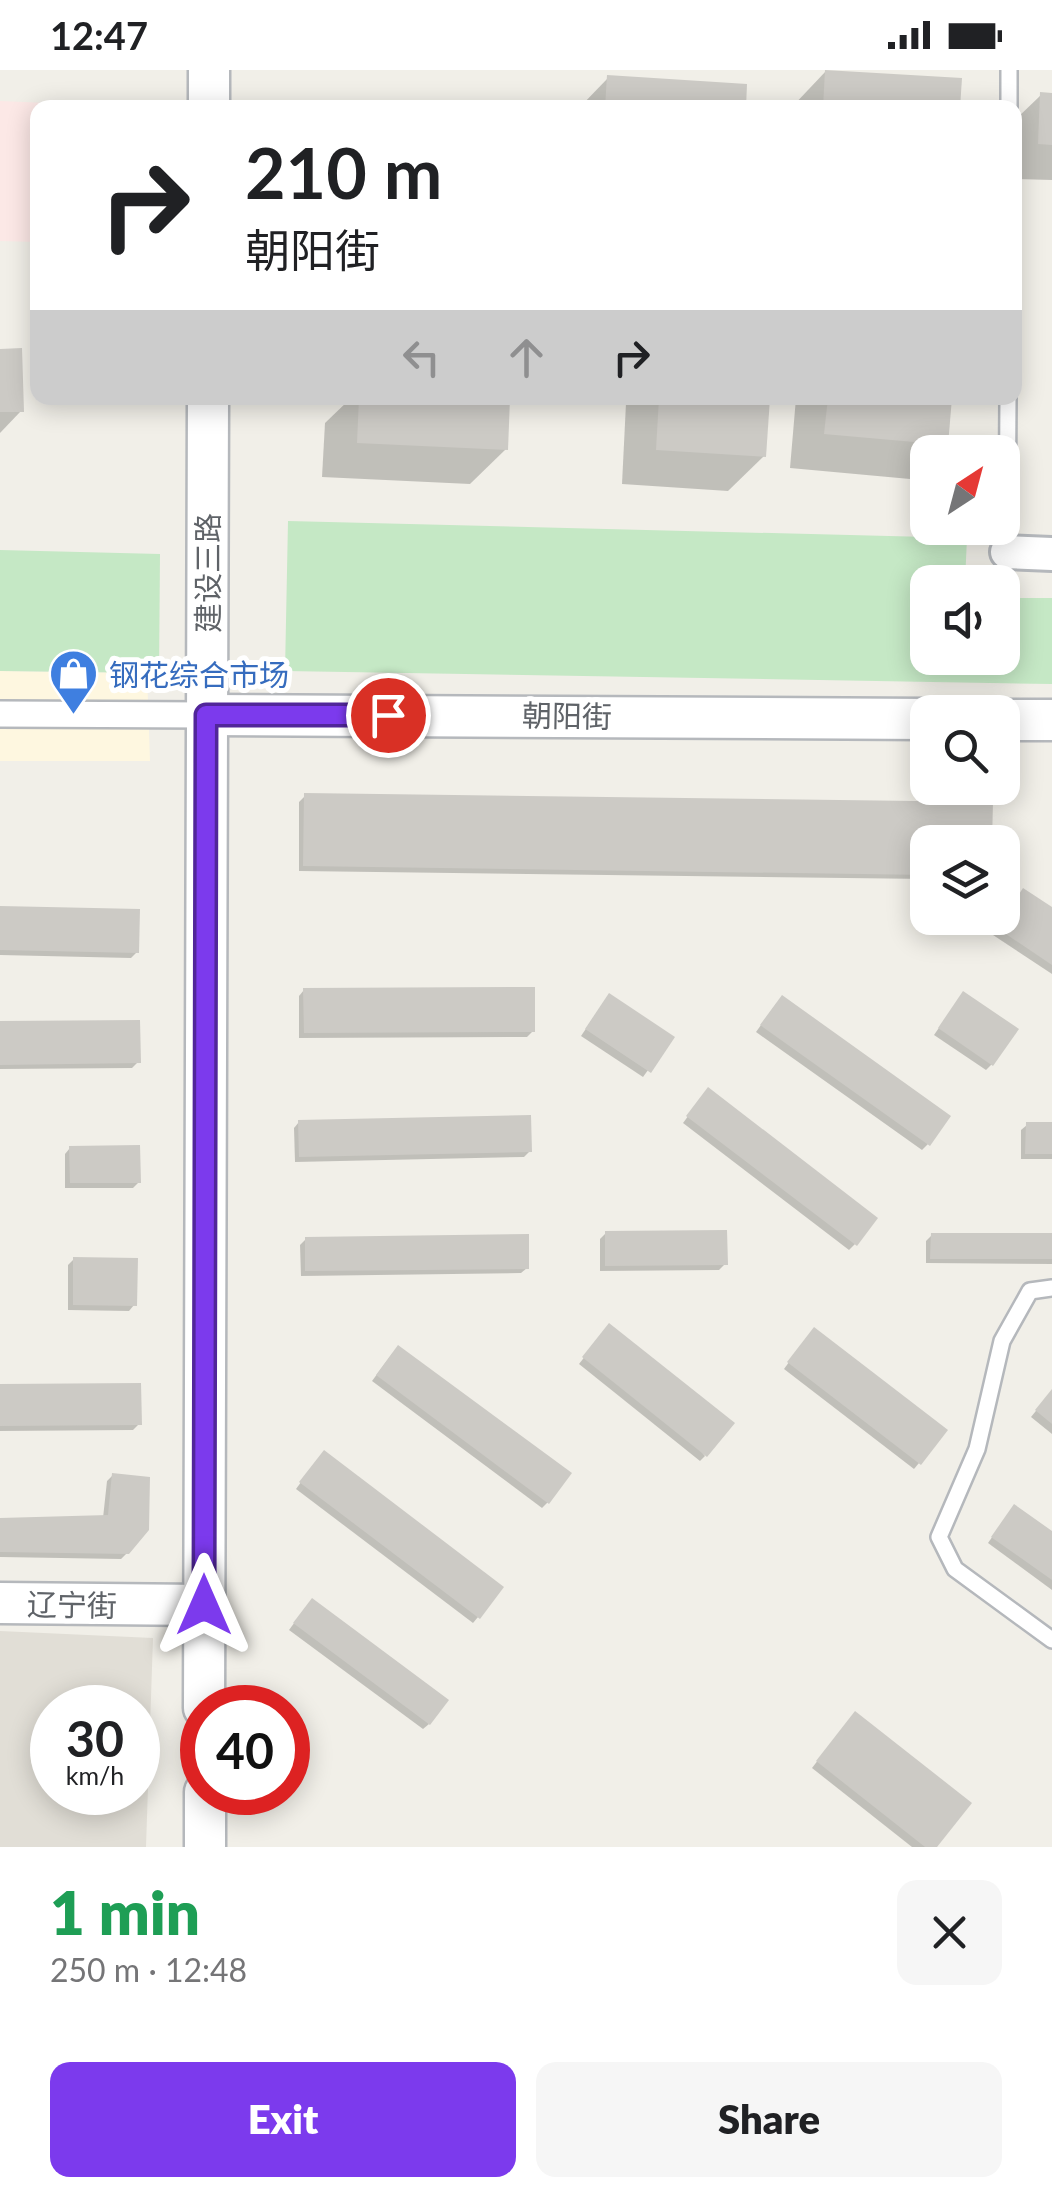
<!DOCTYPE html>
<html lang="en">
<head>
<meta charset="utf-8">
<style>
	:root { --surface:#fff; --page:#f6f6f6; --text:#202124; --muted:#757577; --accent:#7c3aed }
	body { margin:0; font-family:Lato,"Noto Sans SC",sans-serif; background:var(--page); color:var(--text); height:100vh; display:flex; flex-direction:column; font-size:38px; white-space:nowrap }
	* { box-sizing:border-box; margin:0 }
	p { font-size:32px; color:var(--muted) }
	.icon { flex:none; width:55px; height:55px; fill:none; stroke:currentColor; stroke-width:2; stroke-linecap:round; stroke-linejoin:round }
	.map { position:relative; height:1777px; overflow:hidden }
	.drawer { display:flex; flex-direction:column; background:var(--surface); flex:1 }
	.drawer>* { flex:none }
	.banner { position:absolute; left:30px; top:30px; width:992px; height:305px; border-radius:20px; box-shadow:0 5px 25px #0003; background:#fff; color:var(--text); overflow:hidden }
	.needle { width:65px; rotate:36deg }
	.fabs { position:absolute; left:910px; top:365px; display:grid; gap:20px }
	.fabs a { display:grid; place-items:center; width:110px; height:110px; border-radius:20px; background:var(--surface); box-shadow:0 5px 25px #0003; font-size:50px }
	.speed { position:absolute; left:30px; top:1615px; display:flex; gap:20px; font-size:50px; font-weight:700; text-align:center }
	.speed>* { display:grid; place-content:center; width:130px; height:130px; border-radius:50%; background:var(--surface); box-shadow:0 5px 25px #0003; line-height:1 }
	.speed small { font-size:25px; font-weight:400 }
	.speed .limit { border:15px solid #d22; background:#fff; color:#111 }
	.pin { position:absolute; display:grid; place-items:center; width:85px; height:85px; color:#fff; margin:-42px; border:5px solid #fff; border-radius:50%; box-shadow:0 2px 10px #0007 }
	.me { position:absolute; width:110px; margin:-55px; rotate:0deg; stroke-linejoin:round; filter:drop-shadow(0 0 8px #0008) }
	.turn { display:flex; align-items:center; gap:35px; height:210px; padding:0 50px; font-size:45px }
	.turn .icon { width:130px; height:130px; stroke-width:2.5 }
	.turn b { display:block; font-size:70px; line-height:85px }
	.lanes { display:flex; align-items:center; height:95px; padding:0 50px; background:#0003; justify-content:center; gap:50px; direction:ltr }
	.lanes .off { opacity:.35 }
	.round { display:grid; place-items:center; flex:none; width:105px; height:105px; border-radius:20px; background:var(--page) }
	.summary { display:flex; align-items:center; justify-content:space-between; height:170px; padding:0 50px }
	h1 { font-size:60px; font-weight:800; line-height:75px; color:#1e9e55 }
	.button { display:flex; gap:20px; margin-top:auto; padding:20px 50px }
	.button a { flex:1; height:115px; border-radius:20px; background:var(--accent); color:#fff; font-size:40px; font-weight:800; line-height:115px; text-align:center }
	.button a+a { background:var(--page); color:var(--text) }
	.status { display:flex; justify-content:space-between; align-items:center; height:70px; padding:0 50px; background:var(--surface); direction:ltr }
	.status svg { height:28px; fill:currentColor }
	.map>svg:first-child { display:block }
</style>
</head>
<body>
<div class="status"><b>12:47</b><svg viewBox="0 0 49 12"><path d="M0 12V9h3v3zM5 12V6h3v6zM10 12V3h3v9zM15 12V0h3v12zM26 1h20v11H26zM47 4h2v5h-2z"/></svg></div>
<div class="map">
<svg width="1052" height="1777" viewBox="0 0 1052 1777">
	<rect width="100%" height="100%" fill="#f1efe8"/>
	<polygon fill="#fef7e0" points="0,601 147,603 150,691 0,691"/>
	<path fill="#e1ded6" fill-rule="evenodd" d="M 0,1561 L 153,1568 L 146,1777 L 0,1777 ZM 52,1638 L 138,1638 L 138,1722 L 52,1722 Z"/>
	<polygon fill="#fce8e6" points="0,31 143,37 38,38 37,172 0,171"/>
	<g fill="#c5e8c5">
		<polygon points="288,451 967,468 965,512 928,512 928,588 1002,588 1003,528 1052,528 1052,614 285,601"/>
		<polygon points="0,480 160,484 159,603 0,601"/>
	</g>
	<g fill="#0003">
		<polygon points="826,1 958,38 791,38"/>
		<polygon points="608,8 743,38 579,38"/>
		<polygon points="1041,25 1052,25 1052,110 1015,109 1015,50"/>
		<polygon points="0,282 21,341 0,363"/>
		<polygon points="351,328 508,328 506,379 470,414 322,407 325,353"/>
		<polygon points="632,328 767,328 764,386 728,421 622,414 626,333"/>
		<polygon points="796,328 949,328 945,374 936,382 928,382 928,391 910,409 790,398"/>
		<polygon points="305,726 990,734 990,772 928,772 928,809 299,801 299,732"/>
		<polygon points="1018,827 1052,840 1052,904 993,865"/>
		<polygon points="0,838 137,882 131,888 0,885"/>
		<polygon points="304,920 533,961 527,967 299,968 299,926"/>
		<polygon points="958,930 992,994 986,1000 934,965"/>
		<polygon points="604,932 672,967 643,1007 581,966"/>
		<polygon points="776,934 928,1074 922,1080 756,962"/>
		<polygon points="0,953 138,992 132,998 0,999"/>
		<polygon points="703,1026 855,1174 849,1180 683,1053"/>
		<polygon points="299,1052 530,1081 524,1087 295,1092 294,1058"/>
		<polygon points="1027,1055 1052,1055 1052,1089 1021,1089 1021,1060"/>
		<polygon points="70,1078 139,1112 133,1118 65,1118 65,1084"/>
		<polygon points="606,1163 725,1194 719,1200 600,1201 600,1169"/>
		<polygon points="932,1165 1052,1166 1052,1194 926,1193 926,1171"/>
		<polygon points="306,1169 527,1198 521,1203 301,1206 300,1175"/>
		<polygon points="74,1189 134,1235 129,1241 68,1240 68,1195"/>
		<polygon points="604,1262 705,1386 700,1391 579,1294"/>
		<polygon points="808,1266 919,1393 914,1399 784,1299"/>
		<polygon points="392,1284 548,1432 542,1438 372,1311"/>
		<polygon points="0,1317 139,1354 133,1360 0,1361"/>
		<polygon points="1052,1321 1052,1364 1031,1347"/>
		<polygon points="318,1389 478,1547 473,1553 296,1419"/>
		<polygon points="113,1405 127,1483 121,1489 0,1487 0,1450 103,1448 107,1411"/>
		<polygon points="1009,1443 1052,1465 1052,1520 988,1473"/>
		<polygon points="306,1537 429,1654 423,1659 289,1560"/>
		<polygon points="849,1650 934,1777 912,1777 812,1698"/>
	</g>
	<g fill="#cccac5">
		<polygon points="825,0 962,8 960,38 823,38"/>
		<polygon points="607,5 747,14 746,38 605,38"/>
		<polygon points="1040,22 1052,23 1052,75 1038,74"/>
		<polygon points="22,278 24,342 0,342 0,279"/>
		<polygon points="359,328 510,328 508,380 357,373"/>
		<polygon points="659,328 770,328 766,387 656,380"/>
		<polygon points="828,328 952,328 948,375 824,364"/>
		<polygon points="304,723 993,732 992,772 928,772 928,805 303,796"/>
		<polygon points="1023,818 1052,837 1052,895 997,858"/>
		<polygon points="0,836 140,839 139,883 0,880"/>
		<polygon points="535,917 535,962 304,963 303,918"/>
		<polygon points="963,921 1019,959 993,996 938,958"/>
		<polygon points="609,923 675,967 651,1003 585,959"/>
		<polygon points="782,925 951,1046 930,1076 760,955"/>
		<polygon points="140,950 141,993 0,995 0,951"/>
		<polygon points="708,1017 878,1148 857,1176 686,1046"/>
		<polygon points="531,1045 532,1082 299,1087 298,1050"/>
		<polygon points="1026,1052 1052,1052 1052,1084 1025,1084"/>
		<polygon points="140,1075 141,1113 70,1113 69,1076"/>
		<polygon points="727,1160 728,1195 605,1196 605,1161"/>
		<polygon points="931,1163 1052,1163 1052,1189 930,1189"/>
		<polygon points="529,1164 529,1199 305,1201 305,1167"/>
		<polygon points="73,1187 138,1188 137,1236 73,1235"/>
		<polygon points="609,1253 735,1353 707,1387 582,1287"/>
		<polygon points="814,1257 948,1360 921,1395 787,1292"/>
		<polygon points="398,1275 572,1403 549,1434 376,1305"/>
		<polygon points="141,1313 142,1355 0,1356 0,1314"/>
		<polygon points="1052,1319 1052,1354 1035,1340"/>
		<polygon points="324,1380 504,1517 480,1549 299,1412"/>
		<polygon points="112,1403 150,1407 149,1460 129,1484 0,1482 0,1448 108,1445"/>
		<polygon points="1014,1434 1052,1461 1052,1510 991,1467"/>
		<polygon points="312,1528 449,1630 430,1655 293,1553"/>
		<polygon points="855,1641 972,1733 937,1777 925,1777 816,1691"/>
	</g>
	<g fill="none" stroke-linecap="round" stroke-linejoin="round">
		<defs>
			<g id="service">
				<polyline points="1009,38 1009,0"/>
				<polyline points="1007,482 1008,328"/>
				<polyline points="1052,1218 1030,1221 1002,1271 977,1379 939,1467 955,1499 1052,1570"/>
			</g>
			<polyline id="pedestrian" points="0,644 206,645"/>
			<polyline id="minor" points="1007,482 1052,484"/>
			<g id="tertiary">
				<polyline points="209,38 209,0"/>
				<polyline points="206,645 928,649"/>
				<polyline points="1002,650 1052,650"/>
				<polyline points="0,1533 203,1535"/>
				<polyline points="204,1638 208,328"/>
				<polyline points="205,1722 205,1777"/>
			</g>
		</defs>
		<use href="#service" stroke="#b5b8bc" stroke-width="20"/>
		<use href="#pedestrian" stroke="#b5b8bc" stroke-width="30"/>
		<use href="#minor" stroke="#b5b8bc" stroke-width="38"/>
		<use href="#tertiary" stroke="#b5b8bc" stroke-width="45"/>
		<use href="#service" stroke="#fff" stroke-width="15"/>
		<use href="#pedestrian" stroke="#fff" stroke-width="25"/>
		<use href="#minor" stroke="#fff" stroke-width="32"/>
		<use href="#tertiary" stroke="#fff" stroke-width="40"/>
	</g>
	<g fill="none" stroke-linecap="round" stroke-linejoin="round">
		<defs>
			<polyline id="route" points="204,1535 206,645 388,645"/>
		</defs>
		<use href="#route" stroke="#51269a" stroke-width="25"/>
		<use href="#route" stroke="#7c3aed" stroke-width="18"/>
	</g>
	<defs>
		<symbol id="shop-pin" viewBox="-11 -11 22 30"><path d="M0 17L-7.5 6A9.5 9.5 0 1 1 7.5 6Z" fill="#3f7fe0" stroke="#fff"/><path d="M-5-2.5h2.3a2.7 3.5 0 0 1 5.4 0H5L5.5 6h-11ZM-1.5-2.5h3a1.5 2.3 0 0 0-3 0Z" fill="#fff"/></symbol>
	</defs>
	<g fill-rule="evenodd">
		<use href="#shop-pin" x="46" y="576" width="55" height="75"/>
	</g>
	<g text-anchor="middle" dominant-baseline="central" stroke-width="10" stroke-linejoin="round" paint-order="stroke">
		<g font-size="30" fill="#5f6368" stroke="#fff">
			<text transform="translate(207 503) rotate(-90)">建设三路</text>
			<text transform="translate(567 645) rotate(1)">朝阳街</text>
			<text transform="translate(72 1534) rotate(1)">辽宁街</text>
		</g>
		<g font-size="30" fill="#366cbe" stroke="#fff" text-anchor="start">
			<text x="109" y="604">钢花综合市场</text>
		</g>
	</g>
</svg>
<div class="fabs">
<a><svg class="needle" viewBox="-14 -14 28 28"><path d="M0-13l5 13h-10z" fill="#e53935"/><path d="M0 13l5-13h-10z" fill="#757577"/></svg></a>
<a><svg class="icon" aria-label="sound" viewBox="0 0 24 24"><path d="M4 9h4l5-4v14l-5-4H4zM17 9q2 3 0 6"/></svg></a>
<a><svg class="icon" aria-label="search" viewBox="0 0 24 24"><circle cx="10" cy="10" r="6"/><path d="M15 15l6 6"/></svg></a>
<a><svg class="icon" aria-label="layers" viewBox="0 0 24 24"><path d="M12 4l9 5-9 5-9-5zM3 14l9 5 9-5"/></svg></a>
</div>
<div class="speed"><div>30<small>km/h</small></div><div class="limit">40</div></div>
<div class="pin" style="left:388px;top:645px;background:#d93025"><svg class="icon" aria-label="arrive" viewBox="0 0 24 24"><path d="M6 21V4h12l-3 4 3 4H6"/></svg></div>
<svg class="me" style="left:204px;top:1535px" viewBox="-20 -20 40 40"><path d="M0-17L14 15 0 8-14 15z" fill="#7c3aed" stroke="#fff" stroke-width="4"/></svg>
<div class="banner">
<div class="turn"><svg class="icon" aria-label="right" viewBox="0 0 24 24"><path d="M7 20v-9h11M14 6l5 5-5 5"/></svg><div><b>210 m</b>朝阳街</div></div>
<div class="lanes"><svg class="icon off" aria-label="left" viewBox="0 0 24 24"><path d="M17 20v-9H6M10 6l-5 5 5 5"/></svg><svg class="icon off" aria-label="ahead" viewBox="0 0 24 24"><path d="M12 20V5M6 11l6-6 6 6"/></svg><svg class="icon" aria-label="right" viewBox="0 0 24 24"><path d="M7 20v-9h11M14 6l5 5-5 5"/></svg></div>
</div>
</div>
<section class="drawer">
<div class="summary"><div><h1>1 min</h1><p>250 m · 12:48</p></div><a class="round"><svg class="icon" aria-label="close" viewBox="0 0 24 24"><path d="M6 6l12 12M18 6L6 18"/></svg></a></div>
<div class="button"><a>Exit</a><a>Share</a></div>
</section>
</body>
</html>
